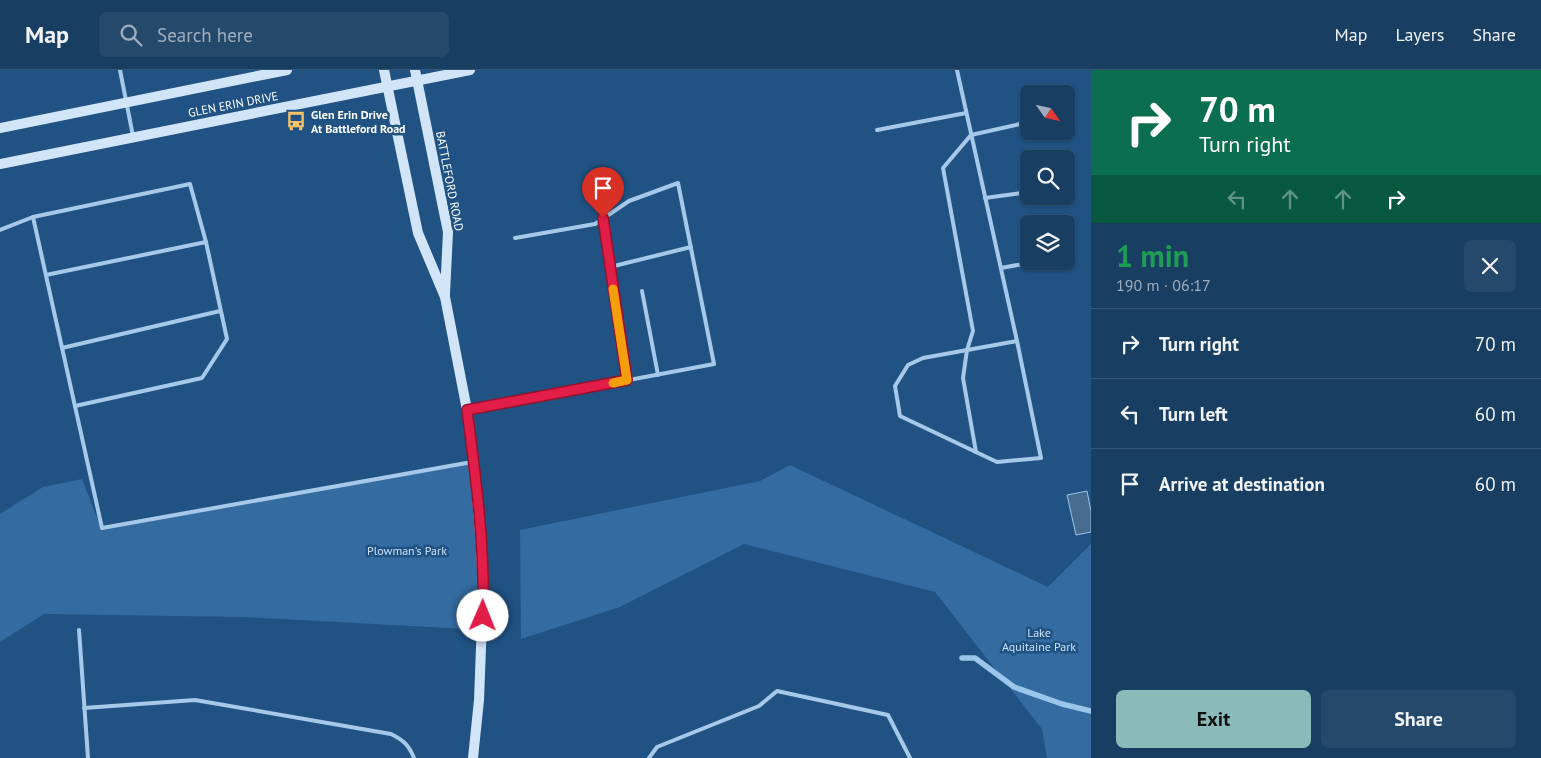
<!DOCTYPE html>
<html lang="en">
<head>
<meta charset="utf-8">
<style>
	:root { --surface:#183e62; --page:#25496b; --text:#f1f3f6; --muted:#9faebe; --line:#365777; --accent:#8bbbb9 }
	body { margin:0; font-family:"PT Sans",sans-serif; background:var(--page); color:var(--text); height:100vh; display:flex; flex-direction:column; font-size:19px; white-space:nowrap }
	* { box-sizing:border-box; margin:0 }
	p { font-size:16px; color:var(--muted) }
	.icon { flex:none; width:28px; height:28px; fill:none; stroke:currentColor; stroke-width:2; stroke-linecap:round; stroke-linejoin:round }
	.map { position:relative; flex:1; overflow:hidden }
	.panel { display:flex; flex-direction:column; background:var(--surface); width:450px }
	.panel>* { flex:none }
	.top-card { background:#0b6e4f; color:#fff; overflow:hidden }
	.needle { width:32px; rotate:124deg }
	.fabs { position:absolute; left:1020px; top:15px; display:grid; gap:10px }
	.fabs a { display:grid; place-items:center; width:55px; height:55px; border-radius:8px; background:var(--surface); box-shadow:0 1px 4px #0004,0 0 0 1px var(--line); font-size:25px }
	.pin { position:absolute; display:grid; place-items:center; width:42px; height:42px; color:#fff; margin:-51px -21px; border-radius:50% 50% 50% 0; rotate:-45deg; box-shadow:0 0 5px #0007 }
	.pin .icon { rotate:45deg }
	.me { position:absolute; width:55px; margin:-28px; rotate:1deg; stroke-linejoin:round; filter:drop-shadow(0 0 4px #0008) }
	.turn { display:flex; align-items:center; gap:18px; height:105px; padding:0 25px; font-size:22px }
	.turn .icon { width:65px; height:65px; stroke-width:2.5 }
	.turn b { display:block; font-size:35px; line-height:42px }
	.lanes { display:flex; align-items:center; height:48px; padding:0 25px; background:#0003; justify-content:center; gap:25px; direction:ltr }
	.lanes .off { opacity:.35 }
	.round { display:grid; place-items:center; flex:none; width:52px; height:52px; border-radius:8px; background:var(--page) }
	.headline { display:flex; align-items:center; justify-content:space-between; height:85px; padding:0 25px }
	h1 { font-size:30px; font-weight:700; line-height:38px; color:#1e9e55 }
	.cta { display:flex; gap:10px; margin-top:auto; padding:10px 25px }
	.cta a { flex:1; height:58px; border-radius:8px; background:var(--accent); color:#111; font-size:20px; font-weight:700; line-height:58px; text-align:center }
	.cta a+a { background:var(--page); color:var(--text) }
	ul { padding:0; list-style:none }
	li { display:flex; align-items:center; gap:15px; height:70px; padding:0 25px; border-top:1px solid var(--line) }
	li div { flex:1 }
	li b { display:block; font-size:19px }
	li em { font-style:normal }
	header { display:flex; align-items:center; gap:30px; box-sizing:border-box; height:70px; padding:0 25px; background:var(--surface); border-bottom:1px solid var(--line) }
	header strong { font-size:24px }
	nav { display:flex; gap:28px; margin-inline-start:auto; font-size:18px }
	.search { width:350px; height:45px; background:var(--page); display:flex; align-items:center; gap:12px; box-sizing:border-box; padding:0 18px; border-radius:8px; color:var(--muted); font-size:19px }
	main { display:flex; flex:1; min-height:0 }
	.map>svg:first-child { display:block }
</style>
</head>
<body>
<header>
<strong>Map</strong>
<div class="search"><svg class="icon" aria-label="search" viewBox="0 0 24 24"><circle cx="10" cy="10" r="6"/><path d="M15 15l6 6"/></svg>Search here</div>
<nav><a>Map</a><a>Layers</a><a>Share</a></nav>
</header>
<main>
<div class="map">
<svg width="1091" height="688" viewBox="0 0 1091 688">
	<rect width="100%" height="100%" fill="#205283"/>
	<g fill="#346ca1">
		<polygon points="474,392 484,560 243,547 44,544 0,572 0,444 43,417 82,409 101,458"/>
		<polygon points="790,395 1048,517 1091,474 1091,688 1047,688 1042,659 935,522 744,474 620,537 521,569 520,460 760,411"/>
	</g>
	<polygon fill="#486c8f" stroke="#9bc5ea" points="1087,421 1091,441 1091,462 1076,465 1067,425"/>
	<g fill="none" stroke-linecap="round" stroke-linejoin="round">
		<polyline stroke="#9bc5ea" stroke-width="5.5" points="962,588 975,588 1014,617 1062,634 1091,641"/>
		<g stroke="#a7c9e9" stroke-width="4">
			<polyline points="120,0 133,66"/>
			<polyline points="957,0 1017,271 1041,388 997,392 900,346 895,316 908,295 923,288 1017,271"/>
			<polyline points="877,60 966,43"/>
			<polyline points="985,128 1029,122"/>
			<polyline points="33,147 190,114 206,172 227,269 202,308 75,336"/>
			<polyline points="603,148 627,310"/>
			<polyline points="0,160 33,147 102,458 472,392"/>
			<polyline points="610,197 691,177"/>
			<polyline points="1001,198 1039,191"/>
			<polyline points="46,205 206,172"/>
			<polyline points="642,221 658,305"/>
			<polyline points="62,278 220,241"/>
			<polyline points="469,340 714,294 678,113 629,131 595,154 515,168"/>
			<polyline points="976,382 963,308 967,280 973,261 943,98 971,65 1029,52"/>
			<polyline points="79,560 88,688"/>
			<path d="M 84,638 L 195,630 L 391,664 C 403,670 409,675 414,688"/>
			<polyline points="649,688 657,677 759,636 777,621 888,645 910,688"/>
		</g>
		<g stroke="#d2e4f7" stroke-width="10">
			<polyline points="384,0 418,163 445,227 467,340 474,392 481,475 483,525 479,630 473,688"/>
			<polyline points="415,0 448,162 445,224"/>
			<polyline points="0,58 287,0"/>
			<polyline points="0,94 470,0"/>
		</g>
	</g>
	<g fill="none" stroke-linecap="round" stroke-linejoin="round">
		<defs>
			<path id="route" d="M 483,546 C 485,477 476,408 467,340 L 627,310 L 603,148"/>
		</defs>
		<use href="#route" stroke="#92132f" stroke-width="12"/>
		<use href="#route" stroke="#e11d48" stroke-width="9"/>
		<polyline stroke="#f59e0b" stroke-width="9" points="613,313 627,310 613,219"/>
	</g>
	<defs>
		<symbol id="bus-bare" viewBox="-9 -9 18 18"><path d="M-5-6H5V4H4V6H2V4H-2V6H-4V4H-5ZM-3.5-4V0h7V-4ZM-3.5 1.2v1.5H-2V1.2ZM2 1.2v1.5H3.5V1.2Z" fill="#f6c368" stroke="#205283" stroke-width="2.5" paint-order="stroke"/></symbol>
	</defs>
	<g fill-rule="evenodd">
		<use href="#bus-bare" x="282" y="37" width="28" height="28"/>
	</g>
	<g text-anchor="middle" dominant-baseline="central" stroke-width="5" stroke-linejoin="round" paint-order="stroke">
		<g font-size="12" fill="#fff" stroke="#205283">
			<text transform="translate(233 34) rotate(-11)">GLEN ERIN DRIVE</text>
			<text transform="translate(450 111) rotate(79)">BATTLEFORD ROAD</text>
		</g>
		<g font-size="12" font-weight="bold" fill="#fff" stroke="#205283" text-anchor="start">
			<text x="311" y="44">Glen Erin Drive<tspan x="311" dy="14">At Battleford Road</tspan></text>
		</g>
		<g font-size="12" fill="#cbe2f7" stroke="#205283">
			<text x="407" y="480">Plowman's Park</text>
			<text x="1039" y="562">Lake<tspan x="1039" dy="14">Aquitaine Park</tspan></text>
		</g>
	</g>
</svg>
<div class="fabs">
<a><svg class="needle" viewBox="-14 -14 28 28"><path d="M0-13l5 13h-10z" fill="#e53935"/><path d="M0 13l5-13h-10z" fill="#9faebe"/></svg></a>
<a><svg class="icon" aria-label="search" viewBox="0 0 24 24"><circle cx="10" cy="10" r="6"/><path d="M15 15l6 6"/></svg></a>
<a><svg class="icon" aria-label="layers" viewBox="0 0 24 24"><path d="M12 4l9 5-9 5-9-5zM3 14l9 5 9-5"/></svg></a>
</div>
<div class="pin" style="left:603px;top:148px;background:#d93025"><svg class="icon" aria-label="arrive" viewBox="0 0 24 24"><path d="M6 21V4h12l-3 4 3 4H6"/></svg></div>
<svg class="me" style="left:483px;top:546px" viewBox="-20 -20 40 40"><circle r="19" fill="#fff"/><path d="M0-13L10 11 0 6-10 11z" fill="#e11d48"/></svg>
</div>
<section class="panel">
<div class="top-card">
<div class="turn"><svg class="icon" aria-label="right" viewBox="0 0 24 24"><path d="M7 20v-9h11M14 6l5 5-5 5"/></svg><div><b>70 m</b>Turn right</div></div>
<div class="lanes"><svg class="icon off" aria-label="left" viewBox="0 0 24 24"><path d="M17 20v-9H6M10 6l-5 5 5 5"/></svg><svg class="icon off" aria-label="ahead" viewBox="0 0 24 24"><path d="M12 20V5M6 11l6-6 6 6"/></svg><svg class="icon off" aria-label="ahead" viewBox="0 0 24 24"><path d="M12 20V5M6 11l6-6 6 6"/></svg><svg class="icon" aria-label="right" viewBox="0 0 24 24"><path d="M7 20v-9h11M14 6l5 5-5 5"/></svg></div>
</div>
<div class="headline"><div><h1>1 min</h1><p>190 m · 06:17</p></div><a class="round"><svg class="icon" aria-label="close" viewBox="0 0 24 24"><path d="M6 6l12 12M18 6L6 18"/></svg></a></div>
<ul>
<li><svg class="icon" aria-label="right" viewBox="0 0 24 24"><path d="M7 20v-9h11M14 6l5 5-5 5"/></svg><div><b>Turn right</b></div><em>70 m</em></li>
<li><svg class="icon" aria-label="left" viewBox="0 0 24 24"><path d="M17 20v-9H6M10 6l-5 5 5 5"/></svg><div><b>Turn left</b></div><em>60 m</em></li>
<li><svg class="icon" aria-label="arrive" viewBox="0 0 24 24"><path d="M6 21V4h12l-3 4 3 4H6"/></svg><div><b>Arrive at destination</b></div><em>60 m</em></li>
</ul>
<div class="cta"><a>Exit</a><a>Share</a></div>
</section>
</main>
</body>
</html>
